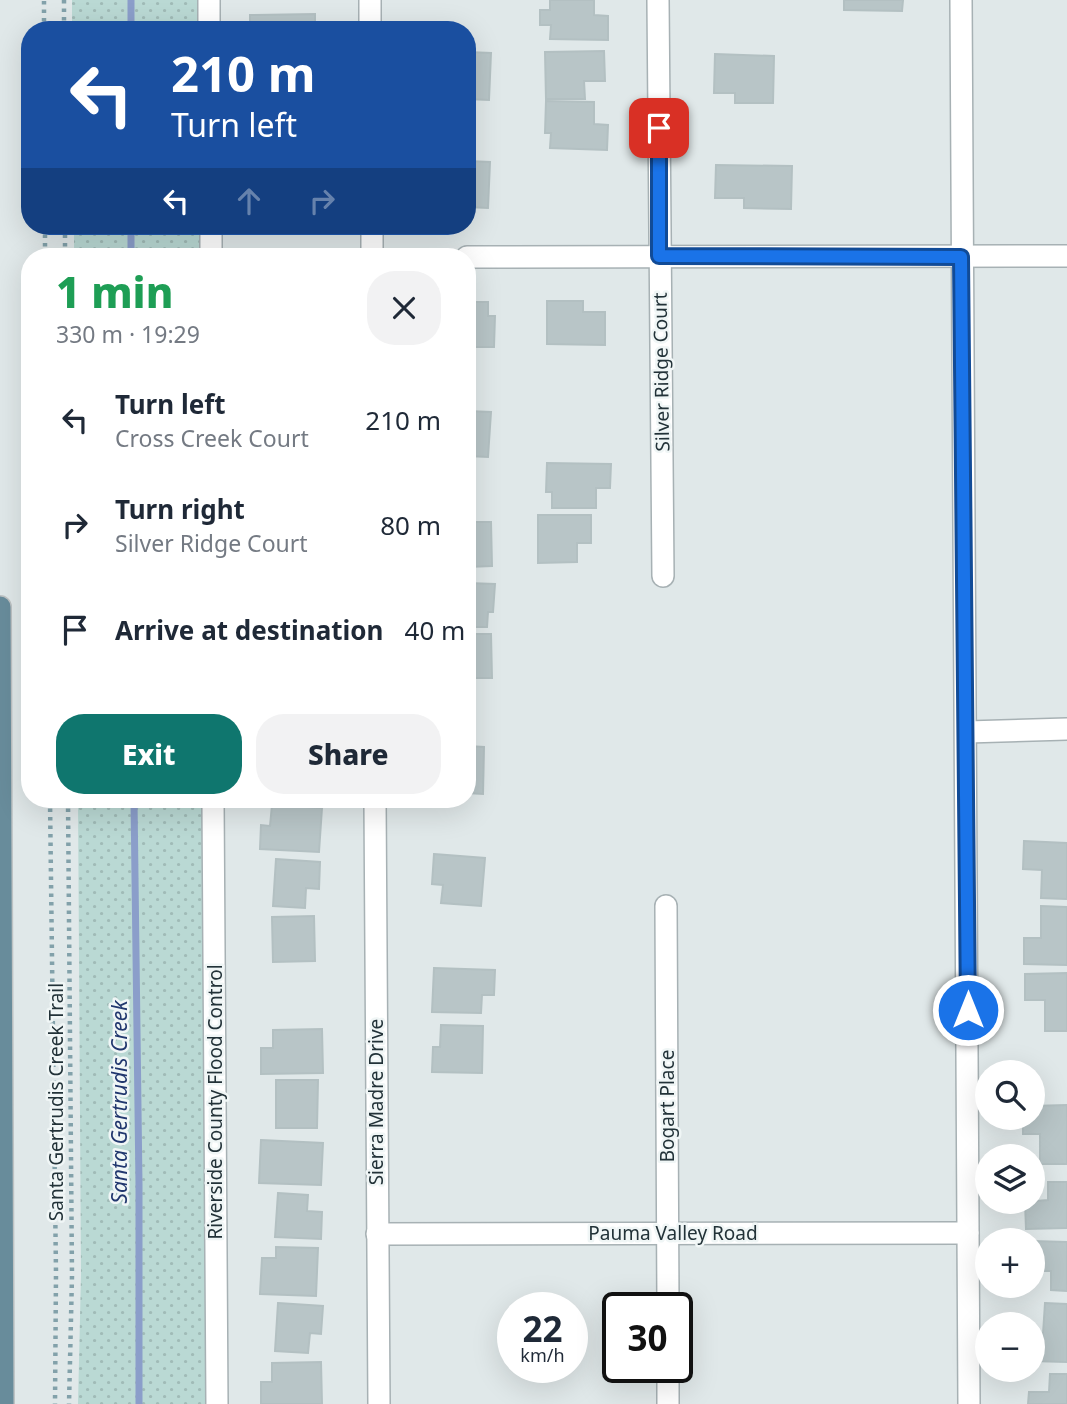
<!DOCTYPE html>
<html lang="en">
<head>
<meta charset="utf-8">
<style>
	:root { --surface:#fff; --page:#f2f2f3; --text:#1f2937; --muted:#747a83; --accent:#0f766e }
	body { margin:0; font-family:"Noto Sans",sans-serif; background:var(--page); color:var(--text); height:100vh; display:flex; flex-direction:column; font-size:26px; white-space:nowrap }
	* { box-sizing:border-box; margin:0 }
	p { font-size:23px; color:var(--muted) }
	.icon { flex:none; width:38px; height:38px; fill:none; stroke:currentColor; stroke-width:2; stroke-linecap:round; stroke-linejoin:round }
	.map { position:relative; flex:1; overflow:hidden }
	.sheet { position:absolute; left:21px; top:248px; width:455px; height:560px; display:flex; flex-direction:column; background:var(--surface); border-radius:28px; box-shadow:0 7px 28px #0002 }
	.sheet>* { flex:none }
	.banner { position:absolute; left:21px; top:21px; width:455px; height:214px; border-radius:28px; box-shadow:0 7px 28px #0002; background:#1a4fa0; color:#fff; overflow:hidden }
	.controls { position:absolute; left:975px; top:1060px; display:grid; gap:14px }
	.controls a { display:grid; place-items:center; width:70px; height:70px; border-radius:50%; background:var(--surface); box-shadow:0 7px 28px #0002; font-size:35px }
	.speed { position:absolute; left:497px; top:1292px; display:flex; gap:14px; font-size:35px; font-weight:700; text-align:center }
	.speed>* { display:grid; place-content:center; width:91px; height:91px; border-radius:50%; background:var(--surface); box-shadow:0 7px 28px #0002; line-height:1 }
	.speed small { font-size:18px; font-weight:400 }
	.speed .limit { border:4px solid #111; border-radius:10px; background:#fff; color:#111 }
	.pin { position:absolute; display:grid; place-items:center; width:60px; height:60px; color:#fff; margin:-30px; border-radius:14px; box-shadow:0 4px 10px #0006 }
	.me { position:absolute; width:77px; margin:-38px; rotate:0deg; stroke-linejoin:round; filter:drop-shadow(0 0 5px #0008) }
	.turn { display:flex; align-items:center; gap:24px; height:147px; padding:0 35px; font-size:32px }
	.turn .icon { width:91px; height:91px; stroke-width:2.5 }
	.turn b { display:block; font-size:49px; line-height:60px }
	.lanes { display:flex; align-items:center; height:66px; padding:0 35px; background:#0003; justify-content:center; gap:35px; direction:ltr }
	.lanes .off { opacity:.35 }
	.round { display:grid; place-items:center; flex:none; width:74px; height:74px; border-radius:28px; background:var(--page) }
	.summary { display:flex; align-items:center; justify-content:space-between; height:119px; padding:0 35px }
	h1 { font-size:42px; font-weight:800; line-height:52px; color:#1e9e55 }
	.cta { display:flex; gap:14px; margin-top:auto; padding:14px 35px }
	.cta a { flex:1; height:80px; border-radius:28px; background:var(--accent); color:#fff; font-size:28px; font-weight:800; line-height:80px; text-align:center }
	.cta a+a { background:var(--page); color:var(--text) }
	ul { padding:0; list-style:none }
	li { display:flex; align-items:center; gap:21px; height:105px; padding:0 35px }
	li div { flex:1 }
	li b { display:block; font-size:26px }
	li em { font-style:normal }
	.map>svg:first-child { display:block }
</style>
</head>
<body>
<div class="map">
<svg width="1067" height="1404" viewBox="0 0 1067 1404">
	<defs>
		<pattern id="green-dots" width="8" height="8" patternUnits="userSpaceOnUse" patternTransform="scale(1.75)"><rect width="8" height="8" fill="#bad9d4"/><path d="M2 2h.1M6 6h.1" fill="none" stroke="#a0bbb7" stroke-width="1.8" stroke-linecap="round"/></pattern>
	</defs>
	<rect width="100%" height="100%" fill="#e0e8e9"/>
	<g fill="url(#green-dots)">
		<rect x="72" y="0" width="129" height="30"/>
		<rect x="74" y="226" width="129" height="31"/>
		<polygon points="78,800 205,800 208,1404 78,1404 81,1274"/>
	</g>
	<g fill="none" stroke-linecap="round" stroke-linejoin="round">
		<g stroke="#8b9eca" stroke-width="7">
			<polyline points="131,0 131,30"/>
			<polyline points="131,257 131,226"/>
			<polyline points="134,800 139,1185 139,1404"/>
		</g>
	</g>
	<g fill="#b8c5c7" stroke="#b3c0c2" stroke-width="2">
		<polygon points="550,0 594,0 594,15 608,16 608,40 550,39 551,25 540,25 540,10 550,10"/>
		<polygon points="844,0 903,0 902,11 844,10"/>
		<polygon points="315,14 315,30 250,30 250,15"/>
		<polygon points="604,51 605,81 584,81 585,99 546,99 545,52"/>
		<polygon points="467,52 491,53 489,100 467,99"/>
		<polygon points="715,54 774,56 773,103 735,103 735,93 714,93"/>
		<polygon points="546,101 594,102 594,124 608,125 607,150 550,148 551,133 545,133"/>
		<polygon points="467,161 490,162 488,208 467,207"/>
		<polygon points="716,165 792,166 791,209 744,208 744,198 715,198"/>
		<polygon points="547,301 583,301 583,312 605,312 605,345 547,344"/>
		<polygon points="467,302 488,302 488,316 495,316 494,347 467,347"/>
		<polygon points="467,411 491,412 488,457 467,456"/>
		<polygon points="547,463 611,464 610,488 596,488 596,508 552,508 552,492 546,492"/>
		<polygon points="538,515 591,515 591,543 577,543 577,562 538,563"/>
		<polygon points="467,522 491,522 492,566 467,567"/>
		<polygon points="467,583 495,584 493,612 488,612 487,627 467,627"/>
		<polygon points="467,634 491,634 492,678 467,678"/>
		<polygon points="467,746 484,747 483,794 467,793"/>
		<polygon points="272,805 322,808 319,852 260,849 261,825 270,826"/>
		<polygon points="1024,841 1067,843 1067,899 1041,898 1042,870 1023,869"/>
		<polygon points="434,854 485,858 481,906 441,903 443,885 432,884"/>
		<polygon points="276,859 320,862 319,889 306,888 305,908 273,906"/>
		<polygon points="1041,906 1067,907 1067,965 1024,964 1024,938 1041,938"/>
		<polygon points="314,916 315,961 273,962 272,917"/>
		<polygon points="434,968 495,970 494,995 482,995 481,1013 432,1012"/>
		<polygon points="1067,973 1067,1031 1045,1031 1045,1000 1025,1000 1025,974"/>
		<polygon points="441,1025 483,1026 482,1073 432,1072 433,1047 440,1047"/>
		<polygon points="322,1029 323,1073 261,1074 261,1048 273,1048 273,1030"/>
		<polygon points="276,1080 318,1080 317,1128 276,1128"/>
		<polygon points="1067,1105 1067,1164 1040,1164 1040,1134 1023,1134 1023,1118 1032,1118 1032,1106"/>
		<polygon points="261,1140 323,1143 321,1185 259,1183"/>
		<polygon points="1048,1182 1067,1182 1067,1228 1026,1229 1025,1202 1048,1200"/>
		<polygon points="278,1193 308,1195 307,1211 322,1212 321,1239 275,1237"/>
		<polygon points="1032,1241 1067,1242 1067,1291 1051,1290 1051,1271 1032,1271"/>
		<polygon points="276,1247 318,1248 316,1296 260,1294 262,1258 276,1258"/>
		<polygon points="278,1303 323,1306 321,1334 310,1333 308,1353 275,1351"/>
		<polygon points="1045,1303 1067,1304 1067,1362 1032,1361 1032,1333 1043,1334"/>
		<polygon points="321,1362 322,1404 261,1404 261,1382 272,1382 272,1363"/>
		<polygon points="1050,1374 1067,1374 1067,1404 1028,1404 1029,1392 1049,1392"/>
	</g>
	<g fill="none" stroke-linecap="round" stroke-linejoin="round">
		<defs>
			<g id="minor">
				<polyline points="209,0 209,30"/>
				<polyline points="370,0 370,30"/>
				<polyline points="658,0 663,576"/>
				<polyline points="961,0 969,1404"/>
				<polyline points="211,226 211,257"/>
				<polyline points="372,226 372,257"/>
				<polyline points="467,257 1067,256"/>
				<polyline points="967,732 1067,729"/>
				<polyline points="213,800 217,1404"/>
				<polyline points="375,800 379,1404"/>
				<polyline points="666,906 668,1307"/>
				<polyline points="377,1234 968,1233"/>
				<polyline points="668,1367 668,1404"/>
			</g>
			<polyline id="major" points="0,607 3,1404"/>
		</defs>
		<use href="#minor" stroke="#a7b1b4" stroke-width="24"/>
		<use href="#major" stroke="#bdc2c3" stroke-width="24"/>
		<g stroke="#82a1aa" stroke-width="4.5" stroke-dasharray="3.5 5" stroke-linecap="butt">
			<polyline points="64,0 64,30"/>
			<polyline points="44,30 44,0"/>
			<polyline points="45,226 45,257"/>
			<polyline points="65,226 65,257"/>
			<polyline points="50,800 56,1273 55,1404"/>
			<polyline points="68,800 72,1276 69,1404"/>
		</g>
		<use href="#minor" stroke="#fff" stroke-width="21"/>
		<use href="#major" stroke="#688c9b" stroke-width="21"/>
	</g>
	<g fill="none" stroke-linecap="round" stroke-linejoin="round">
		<defs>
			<polyline id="route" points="659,128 659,256 961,257 968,1010"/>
		</defs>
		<use href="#route" stroke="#114b97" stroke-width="18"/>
		<use href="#route" stroke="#1a73e8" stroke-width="12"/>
	</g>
	<g text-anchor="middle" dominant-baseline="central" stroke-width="5" stroke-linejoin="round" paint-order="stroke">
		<g font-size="19" fill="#223238" stroke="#f0f6f6">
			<text transform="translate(661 372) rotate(-91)">Silver Ridge Court</text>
			<text transform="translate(56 1102) rotate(-90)">Santa Gertrudis Creek Trail</text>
			<text transform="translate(215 1102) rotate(-90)">Riverside County Flood Control</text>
			<text transform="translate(376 1102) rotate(-90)">Sierra Madre Drive</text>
			<text transform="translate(667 1106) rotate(-90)">Bogart Place</text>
			<text x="673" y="1233">Pauma Valley Road</text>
		</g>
		<g font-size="21" font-style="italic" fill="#21376e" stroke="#f0f6f6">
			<text transform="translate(119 1102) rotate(-90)">Santa Gertrudis Creek</text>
		</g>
	</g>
</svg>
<div class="controls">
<a><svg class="icon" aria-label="search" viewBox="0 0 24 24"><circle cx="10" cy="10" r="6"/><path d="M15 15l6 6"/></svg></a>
<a><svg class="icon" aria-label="layers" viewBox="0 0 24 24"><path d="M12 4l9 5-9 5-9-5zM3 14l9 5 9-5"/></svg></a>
<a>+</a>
<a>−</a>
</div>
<div class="speed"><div>22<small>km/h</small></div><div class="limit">30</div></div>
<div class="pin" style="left:659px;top:128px;background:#d93025"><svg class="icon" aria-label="arrive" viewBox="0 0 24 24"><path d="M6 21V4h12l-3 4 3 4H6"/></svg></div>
<svg class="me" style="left:968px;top:1010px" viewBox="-20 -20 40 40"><circle r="17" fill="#1a73e8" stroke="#fff" stroke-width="3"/><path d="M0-11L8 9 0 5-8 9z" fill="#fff"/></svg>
<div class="banner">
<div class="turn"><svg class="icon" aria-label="left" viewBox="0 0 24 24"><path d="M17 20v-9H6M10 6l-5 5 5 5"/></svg><div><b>210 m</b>Turn left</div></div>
<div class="lanes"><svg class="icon" aria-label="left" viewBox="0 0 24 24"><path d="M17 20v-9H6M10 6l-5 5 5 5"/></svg><svg class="icon off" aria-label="ahead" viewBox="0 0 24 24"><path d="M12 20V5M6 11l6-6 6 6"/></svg><svg class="icon off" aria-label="right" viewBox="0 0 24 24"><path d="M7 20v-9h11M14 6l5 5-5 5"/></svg></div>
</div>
<section class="sheet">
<div class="summary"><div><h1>1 min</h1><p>330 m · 19:29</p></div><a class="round"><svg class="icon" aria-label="close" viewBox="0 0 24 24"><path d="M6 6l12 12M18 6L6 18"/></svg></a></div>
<ul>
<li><svg class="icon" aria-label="left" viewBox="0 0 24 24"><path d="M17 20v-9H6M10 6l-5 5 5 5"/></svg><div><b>Turn left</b><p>Cross Creek Court</p></div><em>210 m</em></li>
<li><svg class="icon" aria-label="right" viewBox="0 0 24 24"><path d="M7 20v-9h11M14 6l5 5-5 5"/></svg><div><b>Turn right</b><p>Silver Ridge Court</p></div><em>80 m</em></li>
<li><svg class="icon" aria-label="arrive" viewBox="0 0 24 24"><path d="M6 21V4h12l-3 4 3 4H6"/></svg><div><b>Arrive at destination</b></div><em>40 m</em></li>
</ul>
<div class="cta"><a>Exit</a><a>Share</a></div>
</section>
</div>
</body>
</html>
